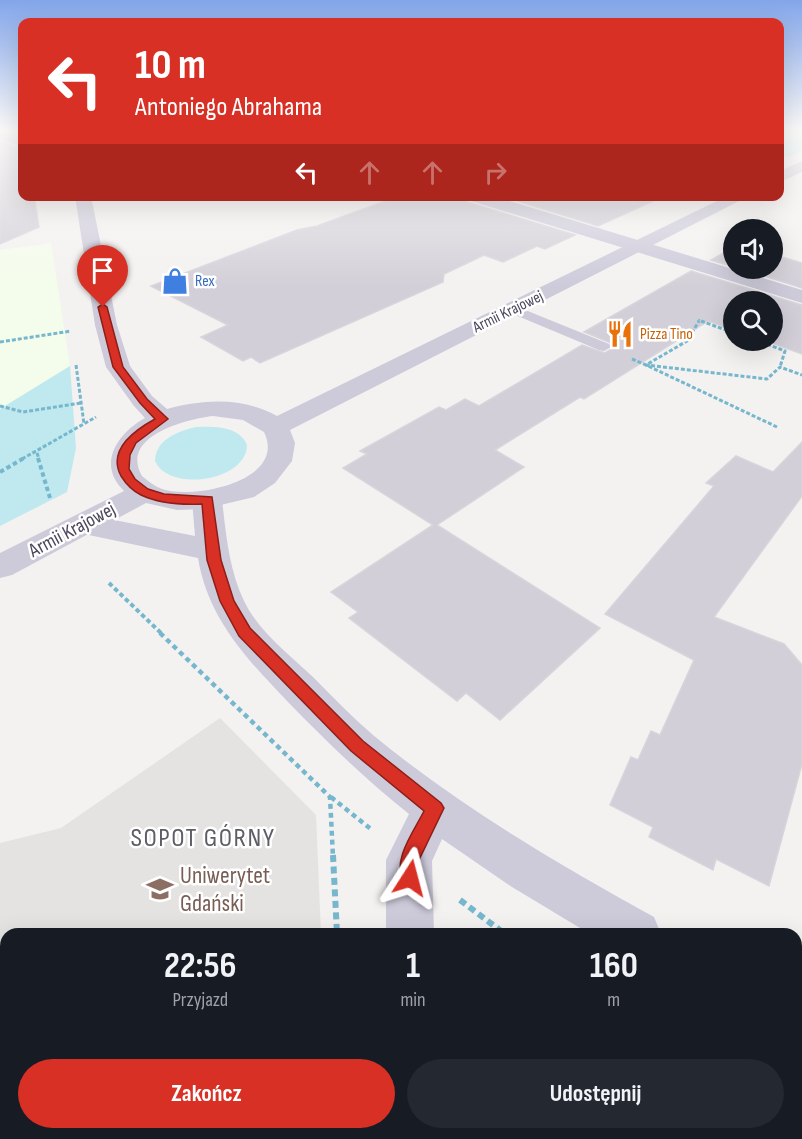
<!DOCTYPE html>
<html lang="pl">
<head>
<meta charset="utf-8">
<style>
	:root { --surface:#171b24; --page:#242831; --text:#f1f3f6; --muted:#9ea1a6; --accent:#d93025 }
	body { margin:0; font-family:"Sofia Sans Condensed",sans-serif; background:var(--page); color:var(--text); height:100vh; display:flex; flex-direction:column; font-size:22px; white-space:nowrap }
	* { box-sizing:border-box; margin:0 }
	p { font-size:20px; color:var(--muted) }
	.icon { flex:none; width:33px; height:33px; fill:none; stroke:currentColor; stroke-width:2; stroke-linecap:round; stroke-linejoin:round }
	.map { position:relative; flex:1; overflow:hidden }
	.drawer { position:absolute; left:0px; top:928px; width:802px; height:212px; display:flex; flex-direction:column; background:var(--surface); border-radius:18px 18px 0 0; box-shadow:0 6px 24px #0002 }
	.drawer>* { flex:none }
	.guide { position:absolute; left:18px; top:18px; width:766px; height:183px; border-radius:12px; box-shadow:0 6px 24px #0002; background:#d93025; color:#fff; overflow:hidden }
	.buttons { position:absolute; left:723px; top:219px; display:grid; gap:12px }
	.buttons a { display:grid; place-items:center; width:60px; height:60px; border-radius:50%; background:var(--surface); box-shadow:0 6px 24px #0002; font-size:30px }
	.pin { position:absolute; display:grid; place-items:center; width:51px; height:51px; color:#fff; margin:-62px -26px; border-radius:50% 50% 50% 0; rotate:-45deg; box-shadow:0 0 6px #0007 }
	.pin .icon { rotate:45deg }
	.me { position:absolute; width:66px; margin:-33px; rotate:9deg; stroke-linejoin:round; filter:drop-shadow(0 0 4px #0008) }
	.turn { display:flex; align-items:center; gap:21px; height:126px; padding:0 18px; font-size:27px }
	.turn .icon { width:78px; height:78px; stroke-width:2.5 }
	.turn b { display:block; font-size:42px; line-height:51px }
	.lanes { display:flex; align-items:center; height:57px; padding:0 18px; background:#0003; justify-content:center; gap:30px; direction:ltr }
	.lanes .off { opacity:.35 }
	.eta { display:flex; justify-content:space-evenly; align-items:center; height:102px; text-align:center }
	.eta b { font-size:36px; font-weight:700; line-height:42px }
	.button { display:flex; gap:12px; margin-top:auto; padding:12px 18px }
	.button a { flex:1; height:69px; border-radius:36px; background:var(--accent); color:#fff; font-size:24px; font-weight:700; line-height:69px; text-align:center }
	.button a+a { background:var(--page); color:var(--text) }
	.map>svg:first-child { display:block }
</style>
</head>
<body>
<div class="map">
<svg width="802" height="1139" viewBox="0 0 802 1139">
	<rect width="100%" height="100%" fill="#f3f2f0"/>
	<polygon fill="#f4fceb" points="51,243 70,366 0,409 0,250"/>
	<polygon fill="#e4e3e2" points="220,718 316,815 321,934 6,934 6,1134 330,1134 330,1139 0,1139 0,843 61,828"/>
	<g fill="#bfe9ef">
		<polygon points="780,129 802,129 802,151 789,157 780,155"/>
		<polygon points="70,366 76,448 67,492 0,526 0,409"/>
		<path d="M 196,427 C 215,426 239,426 247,445 C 247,481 169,493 155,461 C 155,440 178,431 196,427 Z"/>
	</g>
	<g fill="#d3cfd8" stroke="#d8d4dc" stroke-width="1.5">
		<polygon points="0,141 22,149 22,196 34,196 39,227 0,244"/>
		<polygon points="399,196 464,196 467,202 575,235 545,249 537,246 503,262 484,255 444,274 443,282 260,363 251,357 243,361 201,337 228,325 151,286 297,230 317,226"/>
		<polygon points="502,196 664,196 598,226"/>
		<polygon points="734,247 734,267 711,260"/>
		<polygon points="772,254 802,263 802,288 739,268 772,268"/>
		<polygon points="691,271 802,305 802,354 764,340 772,340 772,302 734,302 734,330 708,321 584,399 580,397 495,450 524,467 437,525 600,628 500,720 466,693 457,701 349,618 358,612 331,592 433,525 343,468 367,454 360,451 439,407 446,410 465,399 479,406 582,345 605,353 613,348 611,343 584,332"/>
		<polygon points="802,442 802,496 714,617 784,644 802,665 802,764 769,886 716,859 713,870 649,837 653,827 610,805 631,757 638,760 651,731 660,735 694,660 605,614 714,486 706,483 736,456 773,472"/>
	</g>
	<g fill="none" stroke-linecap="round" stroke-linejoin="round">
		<polyline stroke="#77b7ce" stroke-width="2" stroke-dasharray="3 1.5" stroke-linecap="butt" points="698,322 699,320 705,322"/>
		<g stroke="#77b7ce" stroke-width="3" stroke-dasharray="4 2" stroke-linecap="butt">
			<polyline points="701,321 734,333"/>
			<polyline points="756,340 785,351 780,367"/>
			<polyline points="0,342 71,331"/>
			<polyline points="632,359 646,365 687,341 699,321"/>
			<polyline points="76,365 84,424"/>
			<polyline points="0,406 23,412 81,403"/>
			<polyline points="777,427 646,365 767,379 780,367 802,375"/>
			<polyline points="37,453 39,459"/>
			<polyline points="22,459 96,417"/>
		</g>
		<g stroke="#77b7ce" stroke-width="4" stroke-dasharray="4.5 3" stroke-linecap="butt">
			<polyline points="38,458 50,498"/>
			<polyline points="0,472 24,458"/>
			<polyline points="109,583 162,634"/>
		</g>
		<g stroke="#77b7ce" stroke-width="4.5" stroke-dasharray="5 4" stroke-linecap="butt">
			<polyline points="160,633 330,797 333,857"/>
			<polyline points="331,797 372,830"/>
		</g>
		<g stroke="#77b7ce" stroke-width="6" stroke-dasharray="7 4.5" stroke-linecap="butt">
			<polyline points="333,855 337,934"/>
			<polyline points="460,900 505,934"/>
			<polyline points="796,1087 802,1090"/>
			<polyline points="347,1134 348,1139"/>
			<polyline points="500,1134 501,1139"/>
		</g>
		<polygon fill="#cdcada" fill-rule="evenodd" points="513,305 609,344 611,347 604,351 599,350 508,312 506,309 508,306"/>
		<g fill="#cdcada" fill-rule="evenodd">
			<polygon points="466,196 493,196 802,290 802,303 468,200"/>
			<path d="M 207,491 L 218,493 L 222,500 C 226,534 229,570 244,601 C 259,632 290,655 314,678 C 333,697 352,717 373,735 C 459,806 556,863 654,917 L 661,934 L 590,934 L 512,887 L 442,839 L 432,861 L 434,934 L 386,934 L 386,860 L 409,814 C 365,779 327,742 288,702 C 247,659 208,619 198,558 L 84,534 L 73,531 L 68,524 L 73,517 L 84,514 L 195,536 L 192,500 L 196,493 Z"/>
			<polygon points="796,994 802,996 802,1049 796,1047"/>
			<polygon points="393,1134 451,1134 452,1139 394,1139"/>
		</g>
		<g fill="#cdcada" fill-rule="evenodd">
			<polygon points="0,130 22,138 22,147 0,139"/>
			<polygon points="802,161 802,172 780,182 780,171"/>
			<path d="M 75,196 L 91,196 L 117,325 L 130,366 L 152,396 L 167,409 C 205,399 242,397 277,416 L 727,196 L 749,196 L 290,430 L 295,443 L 292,461 L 275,483 L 254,497 L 204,509 L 177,510 L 146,503 L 12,575 L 0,578 L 0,553 L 124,491 C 96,464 118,433 145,418 L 134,406 L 106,367 L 95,325 ZM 213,416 L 243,420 L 264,432 C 288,481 193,500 162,489 C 154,486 148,481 142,476 C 119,436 187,419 213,416 Z"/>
		</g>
	</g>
	<linearGradient id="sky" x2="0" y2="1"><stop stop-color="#83a6ea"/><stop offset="0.45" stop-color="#faf9f8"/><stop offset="1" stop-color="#faf9f8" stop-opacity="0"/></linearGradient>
	<rect width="802" height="288" fill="url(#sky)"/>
	<path fill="#d93025" stroke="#8d1f18" stroke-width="1.5" d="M 103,304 L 107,307 L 123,367 L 147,399 L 168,419 L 136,443 L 130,455 L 129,469 L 135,479 L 148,489 L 164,494 L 212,497 L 221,560 L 234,601 L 250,628 L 363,741 L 441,803 L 444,808 L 419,860 L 419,878 L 416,885 L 410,888 L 403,885 C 392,859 413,833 424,811 L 351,751 L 239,636 L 220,601 L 207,560 L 202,504 C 181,505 160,504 141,495 C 133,491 126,484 121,476 C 107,450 135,430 155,419 L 140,403 L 113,367 L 98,307 Z"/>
	<defs>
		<symbol id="shop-bare" viewBox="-9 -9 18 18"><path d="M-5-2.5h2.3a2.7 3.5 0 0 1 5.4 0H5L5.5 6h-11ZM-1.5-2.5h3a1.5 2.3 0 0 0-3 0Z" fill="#3f7fe0" stroke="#fff" stroke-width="2.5" paint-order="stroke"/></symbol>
		<symbol id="restaurant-bare" viewBox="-9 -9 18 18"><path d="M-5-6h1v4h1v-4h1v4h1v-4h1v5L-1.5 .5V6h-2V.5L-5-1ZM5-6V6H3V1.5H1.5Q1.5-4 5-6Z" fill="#e8710a" stroke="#fff" stroke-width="2.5" paint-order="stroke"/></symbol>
		<symbol id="university-bare" viewBox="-9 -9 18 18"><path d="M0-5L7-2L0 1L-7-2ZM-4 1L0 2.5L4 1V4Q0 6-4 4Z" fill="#8d6e63" stroke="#fff" stroke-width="2.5" paint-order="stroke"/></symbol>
	</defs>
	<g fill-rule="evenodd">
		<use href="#shop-bare" x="156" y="262" width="38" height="38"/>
		<use href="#restaurant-bare" x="601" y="315" width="38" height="38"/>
		<use href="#university-bare" x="141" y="870" width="38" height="38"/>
	</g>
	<g text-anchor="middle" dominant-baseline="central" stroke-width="5" stroke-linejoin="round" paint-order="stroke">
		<g font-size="16" fill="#366cbe" stroke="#fff" text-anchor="start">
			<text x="195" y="281">Rex</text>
		</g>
		<g font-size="16" fill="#4d485e" stroke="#fff">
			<text transform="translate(508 312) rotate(-26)">Armii Krajowej</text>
		</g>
		<g font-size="16" fill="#c56008" stroke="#fff" text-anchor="start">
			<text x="640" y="334">Pizza Tino</text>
		</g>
		<g font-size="20" fill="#4d485e" stroke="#fff">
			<text transform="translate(72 530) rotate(-28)">Armii Krajowej</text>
		</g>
		<g font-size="24" fill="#785e54" stroke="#fff" text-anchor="start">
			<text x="180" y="875">Uniwerytet<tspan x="180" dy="28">Gdański</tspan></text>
		</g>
		<g font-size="27" letter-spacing="1.5" fill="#5f5d65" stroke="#fff">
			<text x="203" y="838">SOPOT GÓRNY</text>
		</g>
	</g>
</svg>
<div class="buttons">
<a><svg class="icon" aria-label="sound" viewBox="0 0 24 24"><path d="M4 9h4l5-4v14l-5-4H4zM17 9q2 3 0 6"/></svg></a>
<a><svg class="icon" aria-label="search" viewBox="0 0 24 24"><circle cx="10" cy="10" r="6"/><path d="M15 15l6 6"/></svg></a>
</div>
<div class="pin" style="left:103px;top:307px;background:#d93025"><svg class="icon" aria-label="arrive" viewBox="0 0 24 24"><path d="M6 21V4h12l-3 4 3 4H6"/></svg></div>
<svg class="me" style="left:410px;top:878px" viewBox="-20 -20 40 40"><path d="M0-17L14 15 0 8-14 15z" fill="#d93025" stroke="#fff" stroke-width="4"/></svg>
<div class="guide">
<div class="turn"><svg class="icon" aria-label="left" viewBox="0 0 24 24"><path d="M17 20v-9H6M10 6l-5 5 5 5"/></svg><div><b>10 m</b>Antoniego Abrahama</div></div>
<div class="lanes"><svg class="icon" aria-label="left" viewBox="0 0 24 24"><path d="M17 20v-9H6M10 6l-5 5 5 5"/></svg><svg class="icon off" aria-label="ahead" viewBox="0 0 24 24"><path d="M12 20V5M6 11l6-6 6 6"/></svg><svg class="icon off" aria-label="ahead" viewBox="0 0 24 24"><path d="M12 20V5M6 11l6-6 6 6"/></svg><svg class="icon off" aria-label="right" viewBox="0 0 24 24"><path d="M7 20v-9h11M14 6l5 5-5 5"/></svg></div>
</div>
<section class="drawer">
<div class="eta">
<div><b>22:56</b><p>Przyjazd</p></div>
<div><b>1</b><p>min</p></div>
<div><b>160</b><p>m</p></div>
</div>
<div class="button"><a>Zakończ</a><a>Udostępnij</a></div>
</section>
</div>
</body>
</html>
